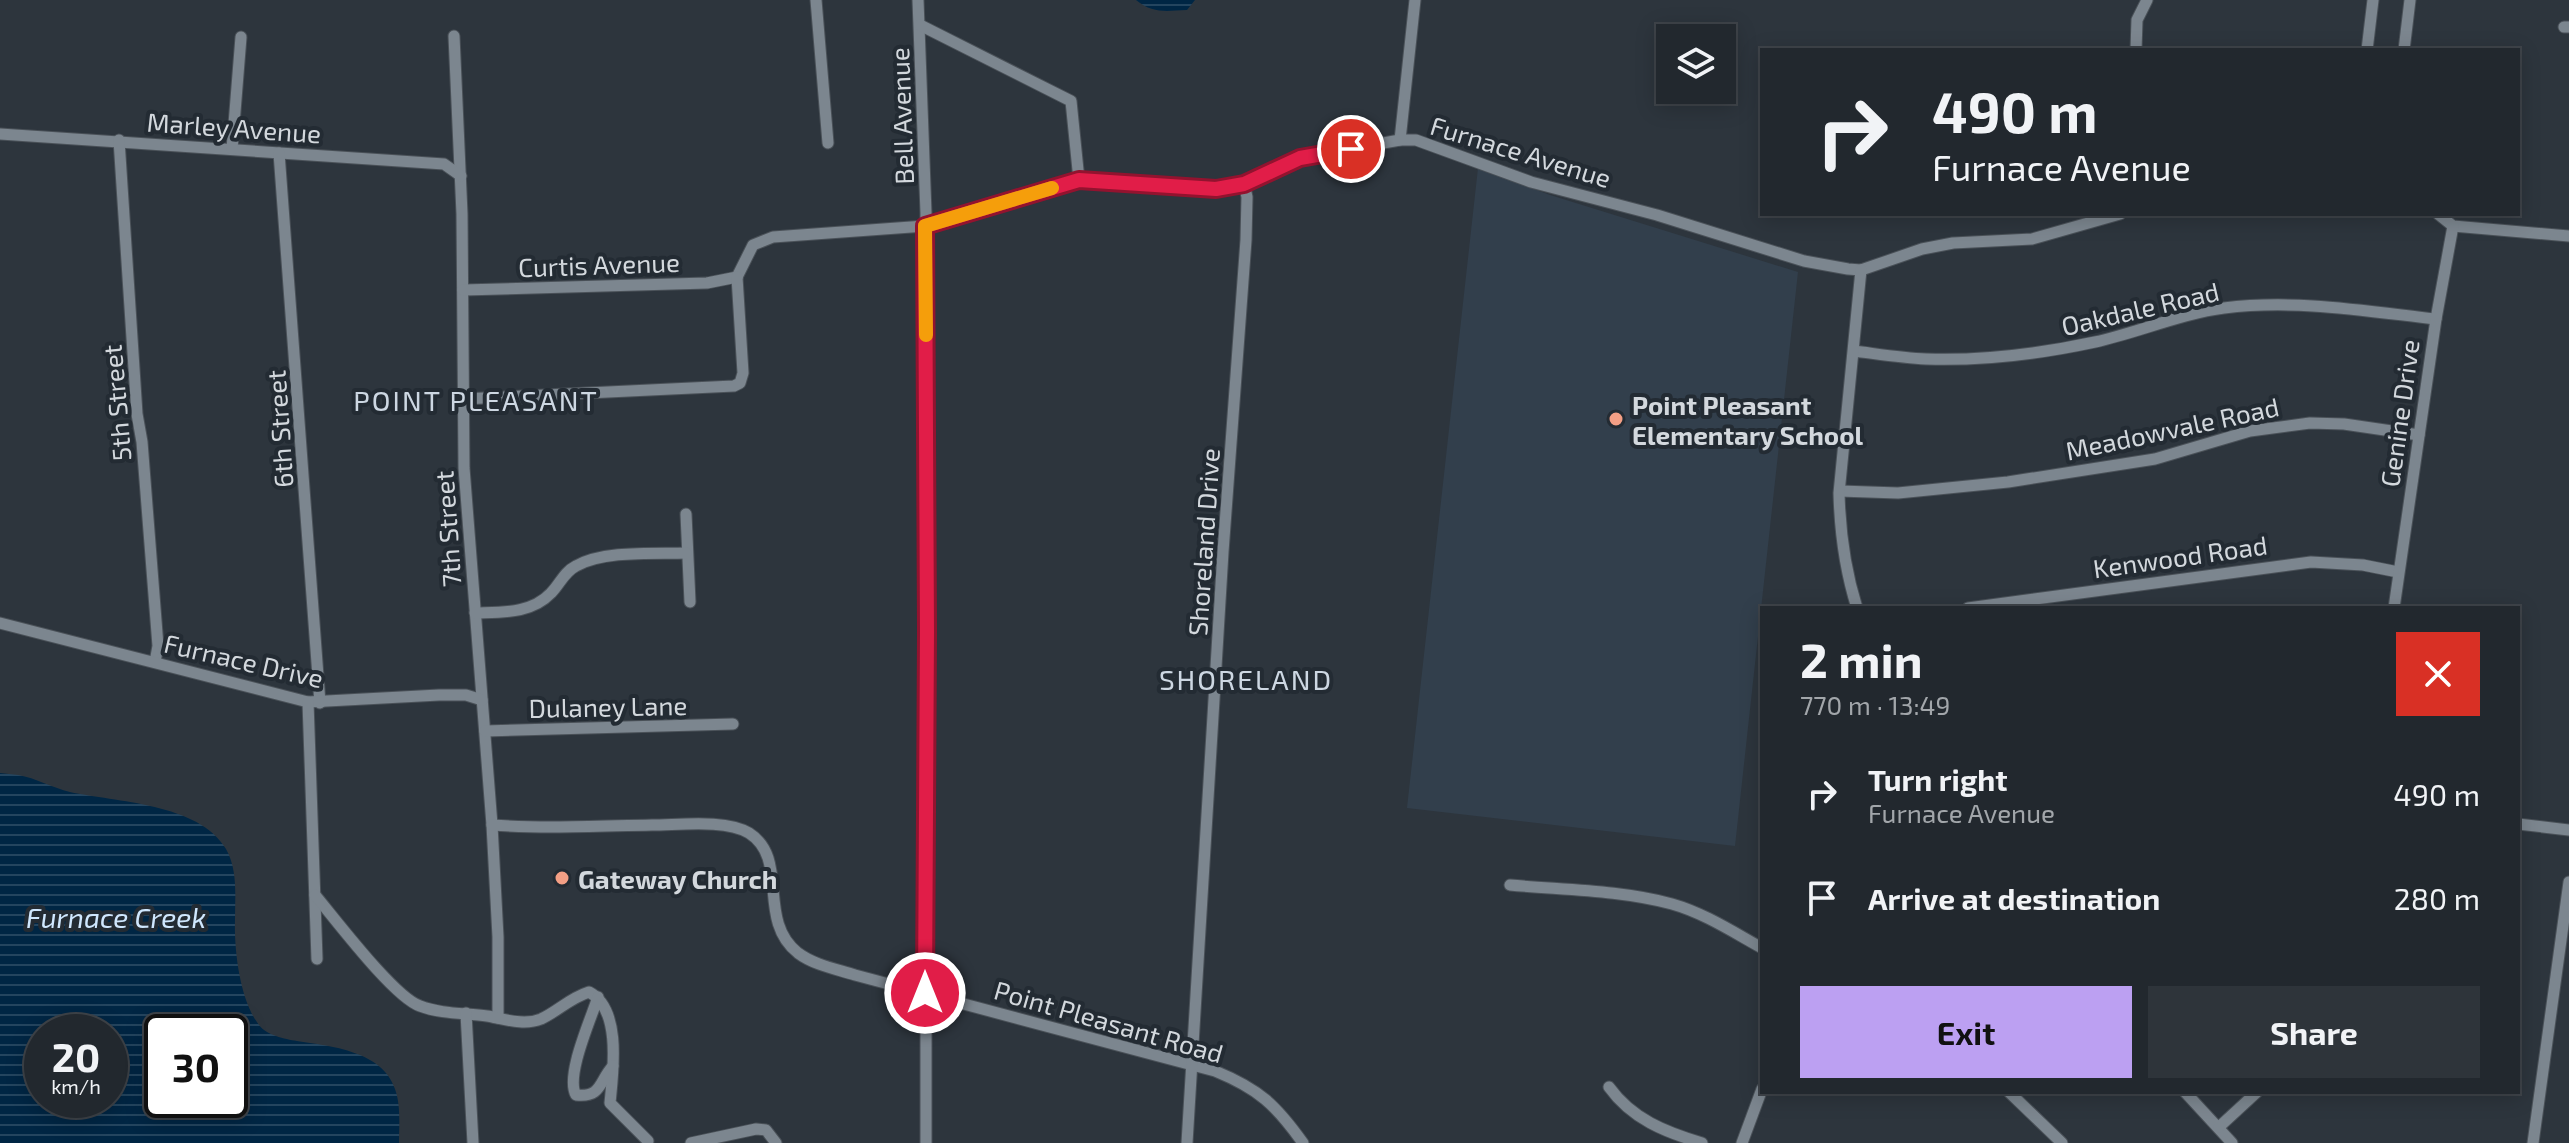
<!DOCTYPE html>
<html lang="en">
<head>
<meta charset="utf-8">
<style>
	:root { --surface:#22282e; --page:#2e343a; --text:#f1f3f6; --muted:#a2a6aa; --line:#3f444a; --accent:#bca0f2 }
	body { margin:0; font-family:"Exo 2",sans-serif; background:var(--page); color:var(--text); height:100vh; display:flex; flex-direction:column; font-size:30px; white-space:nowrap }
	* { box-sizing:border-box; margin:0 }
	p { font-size:26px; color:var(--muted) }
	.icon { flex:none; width:44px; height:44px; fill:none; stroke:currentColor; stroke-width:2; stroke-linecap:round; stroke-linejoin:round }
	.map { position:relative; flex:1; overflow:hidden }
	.side { position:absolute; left:1760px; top:606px; width:760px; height:488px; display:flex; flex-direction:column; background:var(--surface); border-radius:0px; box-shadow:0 4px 20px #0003,0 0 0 2px var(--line) }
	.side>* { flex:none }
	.hud { position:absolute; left:1760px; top:48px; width:760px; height:168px; border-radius:0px; box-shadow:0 4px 20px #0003,0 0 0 2px var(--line); background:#22282e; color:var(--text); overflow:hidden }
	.tools { position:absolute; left:1656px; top:24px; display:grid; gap:16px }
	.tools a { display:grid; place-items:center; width:80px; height:80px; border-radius:0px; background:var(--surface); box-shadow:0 4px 20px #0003,0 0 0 2px var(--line); font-size:40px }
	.speed { position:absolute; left:24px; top:1014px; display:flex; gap:16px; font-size:40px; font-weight:700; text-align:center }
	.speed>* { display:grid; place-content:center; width:104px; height:104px; border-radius:50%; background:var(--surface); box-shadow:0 4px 20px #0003,0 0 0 2px var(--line); line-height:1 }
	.speed small { font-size:20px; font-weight:400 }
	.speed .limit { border:4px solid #111; border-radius:12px; background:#fff; color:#111 }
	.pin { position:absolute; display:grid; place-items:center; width:68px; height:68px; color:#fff; margin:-34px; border:4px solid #fff; border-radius:50%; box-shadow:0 2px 8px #0007 }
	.me { position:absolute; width:88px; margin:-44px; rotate:0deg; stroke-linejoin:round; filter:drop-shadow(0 0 6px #0008) }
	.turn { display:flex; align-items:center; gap:28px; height:168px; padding:0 40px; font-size:36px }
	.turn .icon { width:104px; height:104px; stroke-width:2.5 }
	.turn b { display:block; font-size:56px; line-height:68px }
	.round { display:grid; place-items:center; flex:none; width:84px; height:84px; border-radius:0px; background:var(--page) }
	.headline { display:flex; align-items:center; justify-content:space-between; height:136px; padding:0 40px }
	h1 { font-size:48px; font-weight:700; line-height:60px }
	.button { display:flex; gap:16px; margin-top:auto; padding:16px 40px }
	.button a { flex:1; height:92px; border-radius:0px; background:var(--accent); color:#111; font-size:32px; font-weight:700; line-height:92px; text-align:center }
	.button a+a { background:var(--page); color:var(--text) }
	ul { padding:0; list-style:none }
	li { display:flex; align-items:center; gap:24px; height:104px; padding:0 40px }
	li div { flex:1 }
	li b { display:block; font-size:30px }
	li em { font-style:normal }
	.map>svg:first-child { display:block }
</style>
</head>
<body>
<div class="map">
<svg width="2569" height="1143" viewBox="0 0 2569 1143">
	<defs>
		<pattern id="water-rules" width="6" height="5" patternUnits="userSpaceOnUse" patternTransform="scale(2)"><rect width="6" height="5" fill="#002644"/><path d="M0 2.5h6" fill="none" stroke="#24455f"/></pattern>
	</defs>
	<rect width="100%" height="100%" fill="#2d353d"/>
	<polygon fill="#323f4c" points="1478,168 1550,195 1798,272 1735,846 1407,808"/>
	<g fill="url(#water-rules)" fill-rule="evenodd">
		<path d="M 1136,0 L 1195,0 L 1187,10 C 1166,11 1153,14 1136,0 Z"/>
		<path d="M 0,773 C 6,774 12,774 18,775 C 36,778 53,788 70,792 C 115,802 199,803 226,849 C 238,870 235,896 235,920 C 234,950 240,1001 259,1025 C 266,1035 285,1039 297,1041 C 330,1046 383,1051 395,1089 C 401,1105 399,1126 399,1143 L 0,1143 ZM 42,1032 L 110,1032 L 110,1100 L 42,1100 ZM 162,1032 L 230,1032 L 230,1100 L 162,1100 Z"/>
	</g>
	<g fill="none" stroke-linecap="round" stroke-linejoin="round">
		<defs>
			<g id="minor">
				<polyline points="816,0 828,143"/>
				<polyline points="918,0 926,213 926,1143"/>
				<polyline points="920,25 1071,101 1079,180"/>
				<polyline points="2564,27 2569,27"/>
				<polyline points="454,36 462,214 464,468 492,825 498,937 498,1018"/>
				<polyline points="2136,50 2137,20 2147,0"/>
				<polyline points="2367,50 2373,0"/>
				<polyline points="2404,50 2410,0"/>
				<polyline points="0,134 444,164 461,176"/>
				<polyline points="119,140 137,414 142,442 158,646 155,662"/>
				<polyline points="1400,140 1415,0"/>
				<polyline points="232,149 241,37"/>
				<polyline points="279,153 320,703"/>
				<polyline points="2438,214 2453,226 2569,236"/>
				<polyline points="737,277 753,245 773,237 925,226 1079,180 1216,189 1244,184 1300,158 1400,140 1416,140 1531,182 1657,215 1804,261 1848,269 1861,270 1922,249 1953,243 2032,239 2120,214"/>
				<polyline points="463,290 707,283 737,277"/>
				<path d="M 1854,351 C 1878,354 1902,358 1926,359 C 1983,361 2039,354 2095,342 C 2136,333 2183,313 2224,308 C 2295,299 2365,311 2436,319"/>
				<polyline points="463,399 734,386 740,383 743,373 737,277"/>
				<polyline points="1840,491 1898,493 2008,482 2155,459 2250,431 2310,423 2344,424 2419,435"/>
				<polyline points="686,514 690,602"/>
				<path d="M 1857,608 C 1845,570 1840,533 1839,493 L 1861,270"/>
				<polyline points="1968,608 2311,562 2363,565 2398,572"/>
				<polyline points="2394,608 2436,319 2453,226"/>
				<path d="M 475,613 C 502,612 531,614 551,593 C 560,584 564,572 576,566 C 604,550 655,554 686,553"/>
				<polyline points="0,623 308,702 439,695 466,695 482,700"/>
				<polyline points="308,702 317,959"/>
				<polyline points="485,731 733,724"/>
				<polyline points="2518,824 2569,830"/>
				<path d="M 492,825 C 545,829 599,826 652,825 C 679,825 726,819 749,833 C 790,859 756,920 798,953 C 814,965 836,969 855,975 L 1215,1071 C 1259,1089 1276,1105 1303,1143"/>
				<path d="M 1510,885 C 1563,890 1620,890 1672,904 C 1704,913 1733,932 1762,948"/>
				<path d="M 315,895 C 336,920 394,997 420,1006 C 441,1014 465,1013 487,1016 C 504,1019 524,1026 541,1019 C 558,1011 570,998 589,992 C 622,1009 613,1072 610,1103 L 648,1141"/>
				<path d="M 598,997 C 591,1019 565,1076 576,1095 C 602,1098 599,1081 613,1066"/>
				<polyline points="466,1013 473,1143"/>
				<path d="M 1609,1087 C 1632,1119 1665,1132 1702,1143"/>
				<polyline points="2009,1092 2062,1143"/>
				<polyline points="2185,1092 2232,1143"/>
				<polyline points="2219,1127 2257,1092"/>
				<polyline points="691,1143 756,1129 766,1130 776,1143"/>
				<polyline points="1187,1143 1223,552 1246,240 1247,197 1244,184"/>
				<polyline points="1742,1143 1762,1089"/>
				<polyline points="2533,1143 2569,882"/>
			</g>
		</defs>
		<use href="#minor" stroke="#4a5158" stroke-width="13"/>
		<use href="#minor" stroke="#7c868f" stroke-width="11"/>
	</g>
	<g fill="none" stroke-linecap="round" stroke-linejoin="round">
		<defs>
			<polyline id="route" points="925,993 927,632 925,226 1079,180 1216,189 1244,184 1300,158 1351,149"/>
		</defs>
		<use href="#route" stroke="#92132f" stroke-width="20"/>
		<use href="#route" stroke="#e11d48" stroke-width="14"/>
		<polyline stroke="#f59e0b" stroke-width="14" points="926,335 925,226 1052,188"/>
	</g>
	<g fill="#f39f85" stroke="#232b33" stroke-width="3">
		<circle cx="1616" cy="419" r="8"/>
		<circle cx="562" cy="878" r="8"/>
	</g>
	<g text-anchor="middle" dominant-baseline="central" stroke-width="8" stroke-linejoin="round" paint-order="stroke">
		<g font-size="26" fill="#d3d8dd" stroke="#232b33">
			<text transform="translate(901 116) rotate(-92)">Bell Avenue</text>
			<text transform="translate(234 127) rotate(4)">Marley Avenue</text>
			<text transform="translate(1521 151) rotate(17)">Furnace Avenue</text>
			<text transform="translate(599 264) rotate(-2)">Curtis Avenue</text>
			<text transform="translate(2140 308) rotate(-13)">Oakdale Road</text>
			<text transform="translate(116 403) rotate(-95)">5th Street</text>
			<text transform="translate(2399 413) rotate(-82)">Genine Drive</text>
			<text transform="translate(2172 428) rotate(-12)">Meadowvale Road</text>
			<text transform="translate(279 429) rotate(-94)">6th Street</text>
			<text transform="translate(447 529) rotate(-94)">7th Street</text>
			<text transform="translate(1203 542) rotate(-86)">Shoreland Drive</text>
			<text transform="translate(2180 556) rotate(-8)">Kenwood Road</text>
			<text transform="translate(244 660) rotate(13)">Furnace Drive</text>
			<text transform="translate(608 706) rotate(-1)">Dulaney Lane</text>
			<text transform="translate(1109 1021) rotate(16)">Point Pleasant Road</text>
		</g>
		<g font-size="26" font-weight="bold" fill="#d3d8dd" stroke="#232b33" text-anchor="start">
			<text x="1632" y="404">Point Pleasant<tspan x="1632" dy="30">Elementary School</tspan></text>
			<text x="578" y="878">Gateway Church</text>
		</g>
		<g font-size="28" letter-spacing="2" fill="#cdd7e2" stroke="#232b33">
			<text x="476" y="400">POINT PLEASANT</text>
			<text x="1246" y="679">SHORELAND</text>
		</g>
		<g font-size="28" font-style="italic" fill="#cfe7fe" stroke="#232b33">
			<text x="116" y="917">Furnace Creek</text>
		</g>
	</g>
</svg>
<div class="tools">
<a><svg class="icon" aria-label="layers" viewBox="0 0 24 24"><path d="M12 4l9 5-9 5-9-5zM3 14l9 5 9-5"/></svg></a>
</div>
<div class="speed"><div>20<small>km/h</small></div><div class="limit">30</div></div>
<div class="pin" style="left:1351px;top:149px;background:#d93025"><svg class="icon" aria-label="arrive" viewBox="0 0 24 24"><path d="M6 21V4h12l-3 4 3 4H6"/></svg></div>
<svg class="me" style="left:925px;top:993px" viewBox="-20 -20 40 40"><circle r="17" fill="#e11d48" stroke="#fff" stroke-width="3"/><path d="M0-11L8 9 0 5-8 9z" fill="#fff"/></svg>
<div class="hud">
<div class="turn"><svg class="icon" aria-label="right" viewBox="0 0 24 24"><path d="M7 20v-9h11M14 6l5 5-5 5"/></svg><div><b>490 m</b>Furnace Avenue</div></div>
</div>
<section class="side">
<div class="headline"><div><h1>2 min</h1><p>770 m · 13:49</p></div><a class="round" style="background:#d93025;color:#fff"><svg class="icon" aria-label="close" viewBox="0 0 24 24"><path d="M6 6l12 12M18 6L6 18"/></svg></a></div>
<ul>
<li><svg class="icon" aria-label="right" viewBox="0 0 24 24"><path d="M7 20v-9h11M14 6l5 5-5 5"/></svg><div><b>Turn right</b><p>Furnace Avenue</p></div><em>490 m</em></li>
<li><svg class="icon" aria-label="arrive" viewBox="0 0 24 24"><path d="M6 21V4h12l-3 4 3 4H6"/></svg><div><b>Arrive at destination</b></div><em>280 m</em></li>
</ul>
<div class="button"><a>Exit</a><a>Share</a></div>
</section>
</div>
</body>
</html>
